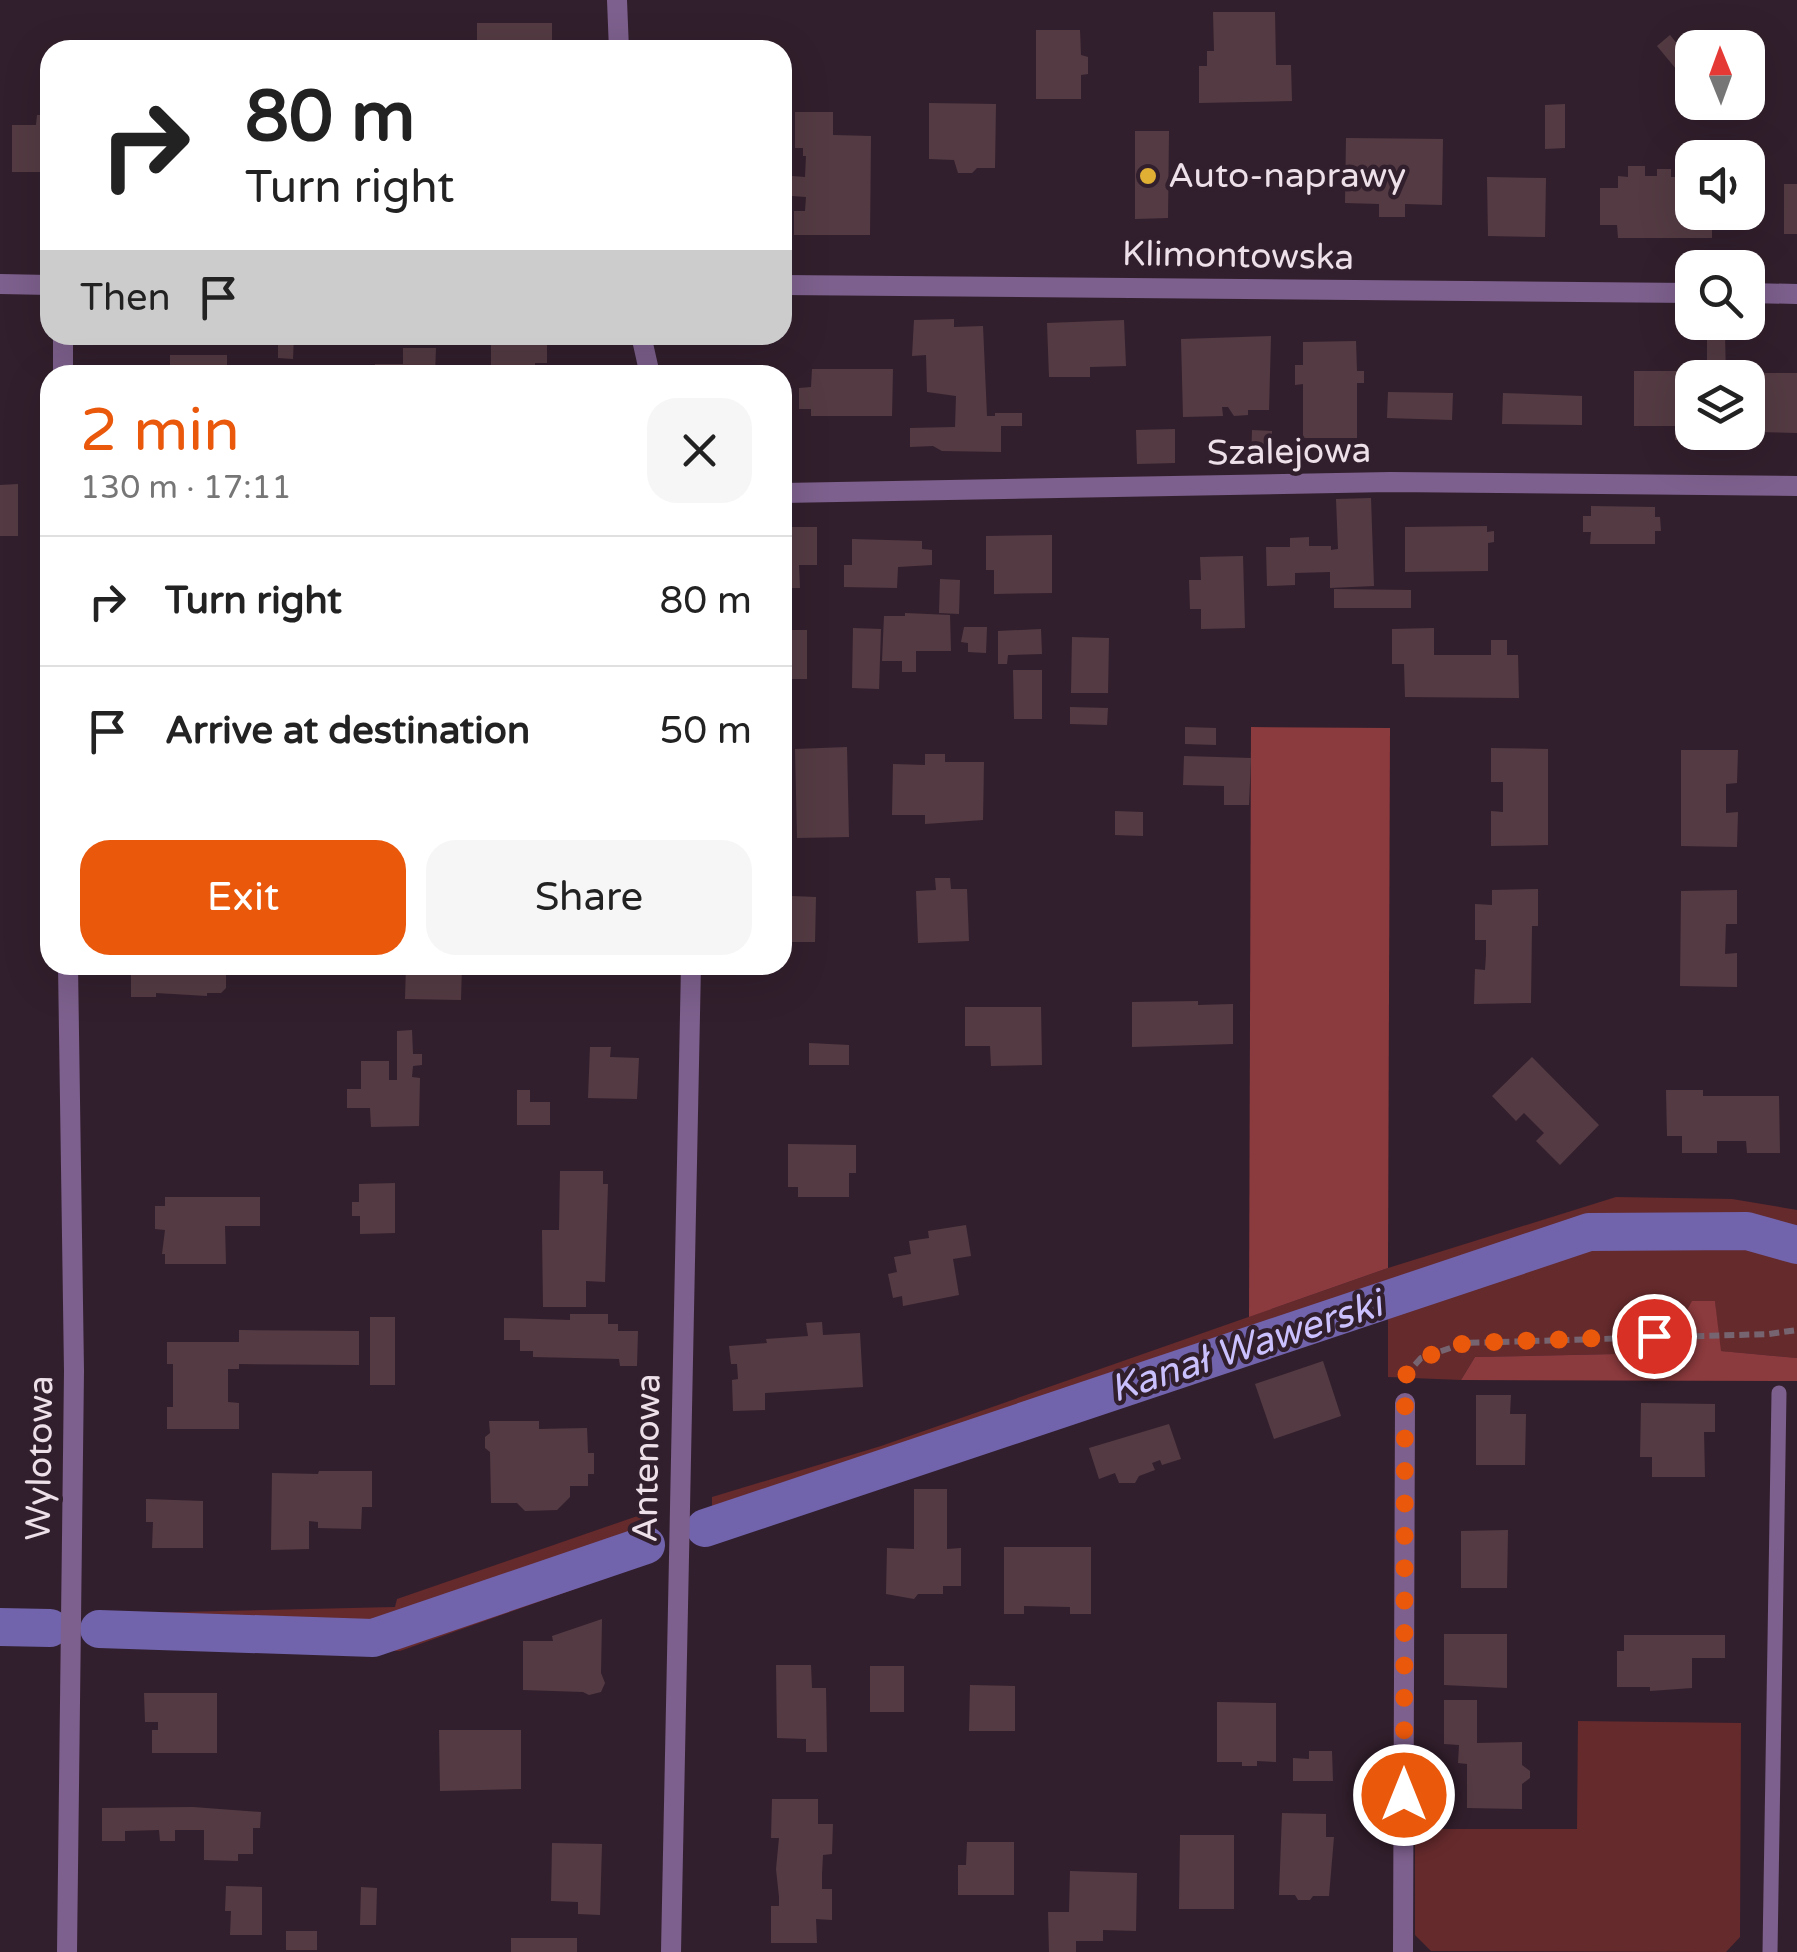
<!DOCTYPE html>
<html lang="en">
<head>
<meta charset="utf-8">
<style>
	:root { --surface:#fff; --page:#f6f6f6; --text:#222; --muted:#767676; --line:#e0e0e0; --accent:#ea580c }
	body { margin:0; font-family:"Varela Round",sans-serif; background:var(--page); color:var(--text); height:100vh; display:flex; flex-direction:column; font-size:38px; white-space:nowrap }
	* { box-sizing:border-box; margin:0 }
	p { font-size:32px; color:var(--muted) }
	.icon { flex:none; width:55px; height:55px; fill:none; stroke:currentColor; stroke-width:2; stroke-linecap:round; stroke-linejoin:round }
	.map { position:relative; flex:1; overflow:hidden }
	.details { position:absolute; left:40px; top:365px; width:752px; height:610px; display:flex; flex-direction:column; background:var(--surface); border-radius:30px; box-shadow:0 10px 40px #0002 }
	.details>* { flex:none }
	.hud { position:absolute; left:40px; top:40px; width:752px; height:305px; border-radius:30px; box-shadow:0 10px 40px #0002; background:#fff; color:var(--text); overflow:hidden }
	.needle { width:65px; rotate:359deg }
	.fabs { position:absolute; left:1675px; top:30px; display:grid; gap:20px }
	.fabs a { display:grid; place-items:center; width:90px; height:90px; border-radius:20px; background:var(--surface); box-shadow:0 10px 40px #0002; font-size:50px }
	.pin { position:absolute; display:grid; place-items:center; width:85px; height:85px; color:#fff; margin:-42px; border:5px solid #fff; border-radius:50%; box-shadow:0 2px 10px #0007 }
	.me { position:absolute; width:110px; margin:-55px; rotate:0deg; stroke-linejoin:round; filter:drop-shadow(0 0 8px #0008) }
	.turn { display:flex; align-items:center; gap:35px; height:210px; padding:0 40px; font-size:45px }
	.turn .icon { width:130px; height:130px; stroke-width:2.5 }
	.turn b { display:block; font-size:70px; line-height:85px }
	.then { display:flex; align-items:center; height:95px; padding:0 40px; background:#0003; gap:20px; font-size:38px }
	.round { display:grid; place-items:center; flex:none; width:105px; height:105px; border-radius:30px; background:var(--page) }
	.overview { display:flex; align-items:center; justify-content:space-between; height:170px; padding:0 40px }
	h1 { font-size:60px; font-weight:600; line-height:75px; color:var(--accent) }
	.cta { display:flex; gap:20px; margin-top:auto; padding:20px 40px }
	.cta a { flex:1; height:115px; border-radius:30px; background:var(--accent); color:#fff; font-size:40px; font-weight:600; line-height:115px; text-align:center }
	.cta a+a { background:var(--page); color:var(--text) }
	ul { padding:0; list-style:none }
	li { display:flex; align-items:center; gap:30px; height:130px; padding:0 40px; border-top:2px solid var(--line) }
	li div { flex:1 }
	li b { display:block; font-size:38px }
	li em { font-style:normal }
	.map>svg:first-child { display:block }
</style>
</head>
<body>
<div class="map">
<svg width="1797" height="1952" viewBox="0 0 1797 1952">
	<rect width="100%" height="100%" fill="#321f2d"/>
	<g fill="#652a2c">
		<polygon points="1616,1197 1732,1199 1797,1210 1797,1358 1720,1351 1715,1302 1668,1345 1616,1354 1475,1357 1461,1380 1388,1377 1388,1308 712,1537 712,1497 881,1446 1388,1268"/>
		<polygon points="652,1511 651,1562 400,1651 91,1645 92,1614 395,1607 397,1599"/>
		<polygon points="0,1615 53,1617 53,1637 0,1637"/>
		<polygon points="1578,1721 1741,1723 1740,1937 1726,1952 1431,1951 1415,1935 1415,1829 1577,1829"/>
	</g>
	<g fill="#8b3a3d">
		<polygon points="1251,727 1390,728 1388,1268 1249,1317"/>
		<polygon points="1692,1301 1715,1301 1721,1351 1797,1358 1797,1381 1461,1380 1475,1357 1616,1354 1668,1345"/>
	</g>
	<g fill="none" stroke-linecap="round" stroke-linejoin="round">
		<g stroke="#7163ac" stroke-width="38">
			<polyline points="705,1528 1589,1232 1747,1231 1797,1245"/>
			<polyline points="0,1627 50,1628"/>
			<polyline points="99,1629 373,1638 646,1545"/>
		</g>
	</g>
	<g fill="#543b43">
		<polygon points="1213,12 1275,12 1276,65 1291,65 1292,101 1199,103 1199,66 1207,66 1207,51 1214,51"/>
		<polygon points="477,23 552,23 552,50 456,50 464,42 477,42"/>
		<polygon points="1036,30 1080,30 1081,55 1088,57 1088,74 1081,75 1081,99 1036,99"/>
		<polygon points="1670,35 1692,62 1681,75 1657,46"/>
		<polygon points="929,103 996,104 995,168 977,168 972,173 958,173 954,160 929,159"/>
		<polygon points="1565,104 1565,148 1545,149 1545,105"/>
		<polygon points="795,112 833,112 833,135 871,136 870,235 794,235 794,211 805,211 806,197 792,196 792,176 805,177 806,156 803,156 803,148 795,148"/>
		<polygon points="37,115 50,115 50,172 12,172 12,125 36,125"/>
		<polygon points="1135,131 1169,131 1168,218 1135,219"/>
		<polygon points="1346,138 1443,139 1442,205 1405,204 1405,217 1379,217 1379,204 1345,203"/>
		<polygon points="1628,166 1645,166 1645,176 1657,176 1657,169 1671,169 1671,177 1692,177 1692,212 1712,212 1712,238 1618,238 1617,225 1600,225 1600,188 1618,188 1618,176 1628,177"/>
		<polygon points="1487,177 1546,178 1545,237 1488,236"/>
		<rect x="1784" y="184" width="13" height="50"/>
		<polygon points="954,319 954,327 983,326 987,416 995,416 995,413 1022,413 1022,426 1001,426 1001,452 942,451 933,446 910,447 910,428 955,427 956,396 927,392 926,355 912,356 914,320"/>
		<polygon points="1124,320 1126,366 1090,367 1090,377 1049,377 1047,323"/>
		<polygon points="1707,333 1725,333 1726,378 1692,378 1692,432 1703,432 1703,439 1675,440 1675,426 1634,426 1634,371 1707,371"/>
		<polygon points="278,335 294,335 293,359 278,358"/>
		<polygon points="1271,336 1269,410 1248,410 1248,415 1234,416 1228,407 1222,407 1223,416 1183,417 1181,339"/>
		<polygon points="491,339 547,339 547,363 535,363 535,372 531,375 491,375"/>
		<polygon points="1356,341 1357,371 1364,371 1364,383 1357,383 1357,438 1303,438 1303,384 1295,385 1295,365 1303,365 1303,342"/>
		<polygon points="403,348 436,348 435,375 375,375 375,364 403,364"/>
		<rect x="170" y="355" width="57" height="20"/>
		<rect x="301" y="367" width="37" height="8"/>
		<polygon points="812,369 893,369 892,416 811,416 811,409 799,409 799,388 811,387"/>
		<polygon points="1754,373 1797,373 1797,433 1754,432"/>
		<polygon points="1388,392 1453,393 1452,420 1387,418"/>
		<polygon points="1503,393 1582,396 1582,425 1502,424"/>
		<polygon points="1175,429 1175,463 1137,464 1136,430"/>
		<polygon points="1252,430 1272,431 1271,464 1251,464"/>
		<polygon points="18,484 18,536 0,536 0,485"/>
		<polygon points="1371,498 1374,586 1330,588 1330,572 1295,573 1295,585 1267,586 1266,547 1290,547 1290,538 1309,537 1309,546 1331,546 1331,550 1338,549 1336,499"/>
		<polygon points="1591,506 1655,507 1655,517 1660,517 1661,531 1655,531 1655,544 1590,544 1591,532 1583,532 1583,516 1591,516"/>
		<polygon points="1487,526 1487,532 1494,531 1494,542 1488,543 1488,571 1405,572 1405,527"/>
		<polygon points="784,527 817,527 817,565 799,565 800,588 782,588"/>
		<polygon points="1052,535 1052,593 994,594 994,570 986,570 986,536"/>
		<polygon points="852,539 922,541 922,549 932,550 932,565 898,567 897,588 844,587 844,565 852,565"/>
		<polygon points="1243,556 1245,628 1201,629 1201,609 1190,609 1189,580 1201,580 1200,557"/>
		<polygon points="940,579 960,580 959,614 939,613"/>
		<polygon points="1334,589 1411,590 1411,608 1334,608"/>
		<polygon points="905,613 950,615 951,651 916,651 916,672 902,672 902,661 882,661 884,616 905,616"/>
		<polygon points="964,627 987,627 986,653 968,652 968,643 961,642"/>
		<polygon points="853,628 881,629 879,689 852,688"/>
		<polygon points="1434,628 1434,655 1491,655 1491,640 1507,640 1507,655 1518,655 1519,698 1405,697 1404,664 1392,664 1392,629"/>
		<polygon points="1041,629 1042,654 1008,655 1007,664 998,664 998,631"/>
		<rect x="782" y="630" width="25" height="49"/>
		<polygon points="1072,637 1109,638 1108,693 1071,693"/>
		<polygon points="1013,670 1042,670 1042,719 1014,719"/>
		<polygon points="1070,707 1108,708 1107,725 1070,724"/>
		<polygon points="1185,727 1216,728 1216,745 1185,744"/>
		<polygon points="847,747 849,837 797,838 795,749"/>
		<polygon points="1491,748 1548,749 1548,845 1491,846 1491,811 1503,812 1503,782 1491,782"/>
		<polygon points="1681,750 1738,750 1737,783 1726,784 1726,813 1738,812 1737,847 1681,846"/>
		<polygon points="925,754 945,754 945,762 984,762 983,820 925,824 925,815 892,815 893,764 925,765"/>
		<polygon points="1184,756 1251,758 1249,805 1224,805 1224,786 1183,785"/>
		<polygon points="1115,811 1143,812 1143,836 1115,835"/>
		<polygon points="782,878 792,878 792,896 816,897 815,942 782,942"/>
		<polygon points="935,878 950,878 951,889 967,889 969,941 918,943 916,891 936,890"/>
		<polygon points="1538,889 1538,926 1532,926 1531,1003 1474,1004 1475,969 1485,970 1486,955 1486,940 1475,940 1475,904 1492,905 1492,890"/>
		<polygon points="1737,890 1737,924 1726,924 1725,954 1737,953 1737,987 1680,986 1681,891"/>
		<polygon points="119,965 221,965 226,970 226,988 221,993 207,993 207,996 156,993 156,997 131,997 131,969 120,969"/>
		<rect x="291" y="965" width="52" height="9"/>
		<polygon points="406,965 462,965 461,1000 405,999"/>
		<polygon points="1198,1001 1198,1005 1233,1004 1233,1044 1132,1047 1132,1002"/>
		<polygon points="965,1007 1041,1007 1042,1065 991,1066 990,1046 965,1046"/>
		<polygon points="412,1030 413,1054 422,1054 422,1065 413,1066 412,1077 420,1078 419,1126 371,1127 370,1108 347,1108 347,1089 361,1089 361,1061 389,1061 389,1080 397,1080 397,1031"/>
		<polygon points="809,1043 849,1045 849,1065 809,1065"/>
		<polygon points="590,1047 611,1047 610,1057 639,1058 637,1099 588,1098"/>
		<polygon points="1532,1057 1599,1125 1560,1165 1536,1141 1544,1133 1524,1113 1516,1121 1492,1096"/>
		<polygon points="517,1090 530,1090 530,1102 550,1102 550,1125 517,1125"/>
		<polygon points="1666,1090 1703,1090 1703,1096 1779,1096 1780,1153 1747,1153 1746,1141 1717,1141 1717,1153 1682,1153 1682,1136 1667,1136"/>
		<polygon points="788,1144 856,1145 856,1173 849,1173 849,1197 798,1197 798,1187 788,1187"/>
		<polygon points="560,1171 603,1171 603,1184 608,1184 605,1282 586,1281 586,1307 543,1307 542,1230 559,1230"/>
		<polygon points="395,1183 395,1233 360,1234 360,1216 352,1216 352,1202 359,1202 359,1184"/>
		<polygon points="165,1197 260,1197 260,1226 225,1226 226,1264 165,1264 165,1254 162,1254 165,1230 155,1229 155,1206 165,1206"/>
		<polygon points="966,1225 971,1256 953,1259 959,1295 903,1306 902,1296 893,1298 888,1274 897,1272 894,1257 911,1254 909,1241 929,1238 928,1231"/>
		<polygon points="570,1314 608,1314 608,1324 618,1324 618,1331 638,1331 637,1366 620,1366 619,1359 533,1357 533,1351 520,1351 520,1340 504,1340 504,1318 570,1320"/>
		<rect x="370" y="1317" width="25" height="68"/>
		<polygon points="822,1322 823,1335 860,1333 863,1387 765,1393 765,1410 733,1411 732,1380 738,1379 737,1364 731,1364 729,1346 767,1343 766,1339 808,1336 806,1323"/>
		<polygon points="239,1330 359,1331 359,1365 239,1364 239,1369 228,1369 228,1402 239,1403 239,1429 167,1429 167,1407 173,1407 173,1364 167,1364 167,1342 239,1342"/>
		<polygon points="1323,1361 1341,1416 1274,1439 1255,1384"/>
		<polygon points="1476,1395 1511,1395 1510,1414 1526,1414 1525,1465 1476,1465"/>
		<polygon points="1641,1403 1715,1404 1715,1432 1704,1432 1705,1477 1652,1477 1652,1457 1640,1457"/>
		<polygon points="489,1421 539,1421 539,1429 587,1428 588,1453 594,1453 594,1474 588,1474 588,1486 570,1486 570,1497 557,1510 525,1511 517,1503 491,1503 490,1452 485,1448 485,1437 490,1433"/>
		<polygon points="1169,1424 1181,1459 1162,1465 1160,1460 1152,1463 1155,1470 1139,1476 1135,1483 1119,1483 1115,1473 1099,1479 1089,1448"/>
		<polygon points="319,1471 372,1471 372,1507 362,1507 361,1529 318,1528 318,1522 309,1521 309,1549 271,1550 272,1473 318,1474"/>
		<polygon points="914,1489 947,1489 947,1549 961,1548 961,1586 943,1586 943,1594 918,1594 914,1599 886,1594 887,1548 914,1549"/>
		<polygon points="146,1499 203,1501 203,1548 152,1548 153,1522 146,1522"/>
		<polygon points="1508,1530 1507,1588 1461,1588 1461,1531"/>
		<polygon points="1004,1547 1091,1547 1091,1614 1070,1614 1070,1607 1024,1606 1024,1614 1004,1614"/>
		<polygon points="602,1619 601,1673 605,1683 601,1692 589,1695 583,1692 523,1690 523,1641 553,1641 552,1636"/>
		<polygon points="1444,1634 1507,1634 1507,1688 1444,1685"/>
		<polygon points="1624,1635 1725,1635 1725,1658 1692,1658 1692,1688 1650,1691 1650,1687 1617,1687 1617,1651 1624,1651"/>
		<polygon points="776,1665 811,1665 812,1688 826,1688 827,1752 806,1752 806,1739 777,1738"/>
		<rect x="870" y="1666" width="34" height="46"/>
		<polygon points="970,1685 1015,1686 1015,1731 969,1731"/>
		<polygon points="144,1693 217,1693 217,1753 152,1753 152,1730 158,1730 158,1722 145,1722"/>
		<polygon points="1444,1700 1477,1700 1477,1743 1522,1742 1522,1765 1530,1771 1530,1778 1522,1784 1522,1809 1467,1808 1467,1764 1458,1763 1459,1745 1444,1744"/>
		<polygon points="1217,1702 1276,1703 1276,1762 1257,1761 1257,1766 1242,1766 1242,1762 1217,1762"/>
		<polygon points="439,1730 521,1730 521,1789 440,1791"/>
		<polygon points="1309,1751 1332,1751 1333,1781 1293,1781 1293,1758 1309,1759"/>
		<polygon points="772,1799 818,1799 818,1824 833,1824 832,1854 823,1855 822,1874 822,1889 832,1889 832,1920 816,1919 817,1943 771,1943 771,1906 779,1906 779,1897 776,1869 779,1838 771,1838"/>
		<polygon points="193,1807 261,1812 260,1828 253,1828 253,1854 238,1854 238,1861 204,1860 204,1830 175,1830 175,1841 160,1841 159,1830 125,1831 125,1841 102,1841 102,1808"/>
		<polygon points="1282,1813 1326,1814 1326,1837 1334,1837 1329,1896 1313,1896 1310,1900 1298,1900 1295,1895 1279,1895"/>
		<polygon points="1180,1835 1234,1835 1234,1909 1179,1909"/>
		<polygon points="967,1842 1014,1842 1014,1895 958,1895 958,1865 966,1865"/>
		<polygon points="552,1843 602,1844 600,1915 578,1914 578,1902 551,1901"/>
		<polygon points="1070,1871 1137,1873 1136,1931 1103,1930 1103,1941 1076,1941 1076,1952 1049,1952 1048,1912 1069,1912"/>
		<polygon points="226,1886 262,1887 262,1935 230,1935 231,1911 225,1911"/>
		<polygon points="361,1887 377,1888 376,1925 360,1925"/>
		<rect x="286" y="1931" width="31" height="19"/>
		<rect x="511" y="1938" width="66" height="14"/>
	</g>
	<g fill="none" stroke-linecap="round" stroke-linejoin="round">
		<polyline stroke="#766571" stroke-width="6" stroke-dasharray="10 5" stroke-linecap="butt" points="1405,1376 1421,1358 1465,1343 1769,1334 1797,1330"/>
		<polyline stroke="#7d608d" stroke-width="15" points="1770,1952 1779,1393"/>
		<g stroke="#7d608d" stroke-width="20">
			<polyline points="617,0 619,50"/>
			<polyline points="0,284 50,285"/>
			<polyline points="782,285 1692,293"/>
			<polyline points="1748,293 1797,294"/>
			<polyline points="63,335 63,375"/>
			<polyline points="641,335 650,375"/>
			<polyline points="782,493 1390,482 1797,486"/>
			<polyline points="67,1952 74,1371 68,965"/>
			<polyline points="671,1952 691,965"/>
			<polyline points="1403,1952 1405,1403"/>
		</g>
	</g>
	<g fill="none" stroke-linecap="round" stroke-linejoin="round">
		<polyline stroke="#ea580c" stroke-width="18" stroke-dasharray="0 32.4" points="1404,1795 1405,1376 1422,1358 1465,1343 1654,1336"/>
	</g>
	<circle fill="#dfb034" stroke="#321f2d" stroke-width="4" cx="1148" cy="176" r="10"/>
	<g text-anchor="middle" dominant-baseline="central" stroke-width="9" stroke-linejoin="round" paint-order="stroke">
		<g font-size="35" fill="#ede0e9" stroke="#321f2d" text-anchor="start">
			<text x="1168" y="176">Auto-naprawy</text>
		</g>
		<g font-size="35" fill="#ede0e9" stroke="#321f2d">
			<text transform="translate(1238 256) rotate(1)">Klimontowska</text>
			<text transform="translate(1289 452) rotate(-1)">Szalejowa</text>
			<text transform="translate(40 1458) rotate(-89)">Wylotowa</text>
			<text transform="translate(647 1458) rotate(-89)">Antenowa</text>
		</g>
		<g font-size="38" font-style="italic" fill="#c9c0fd" stroke="#321f2d">
			<text transform="translate(1246 1347) rotate(-18)">Kanał Wawerski</text>
		</g>
	</g>
</svg>
<div class="fabs">
<a><svg class="needle" viewBox="-14 -14 28 28"><path d="M0-13l5 13h-10z" fill="#e53935"/><path d="M0 13l5-13h-10z" fill="#767676"/></svg></a>
<a><svg class="icon" aria-label="sound" viewBox="0 0 24 24"><path d="M4 9h4l5-4v14l-5-4H4zM17 9q2 3 0 6"/></svg></a>
<a><svg class="icon" aria-label="search" viewBox="0 0 24 24"><circle cx="10" cy="10" r="6"/><path d="M15 15l6 6"/></svg></a>
<a><svg class="icon" aria-label="layers" viewBox="0 0 24 24"><path d="M12 4l9 5-9 5-9-5zM3 14l9 5 9-5"/></svg></a>
</div>
<div class="pin" style="left:1654px;top:1336px;background:#d93025"><svg class="icon" aria-label="arrive" viewBox="0 0 24 24"><path d="M6 21V4h12l-3 4 3 4H6"/></svg></div>
<svg class="me" style="left:1404px;top:1795px" viewBox="-20 -20 40 40"><circle r="17" fill="#ea580c" stroke="#fff" stroke-width="3"/><path d="M0-11L8 9 0 5-8 9z" fill="#fff"/></svg>
<div class="hud">
<div class="turn"><svg class="icon" aria-label="right" viewBox="0 0 24 24"><path d="M7 20v-9h11M14 6l5 5-5 5"/></svg><div><b>80 m</b>Turn right</div></div>
<div class="then">Then<svg class="icon" aria-label="arrive" viewBox="0 0 24 24"><path d="M6 21V4h12l-3 4 3 4H6"/></svg></div>
</div>
<section class="details">
<div class="overview"><div><h1>2 min</h1><p>130 m · 17:11</p></div><a class="round"><svg class="icon" aria-label="close" viewBox="0 0 24 24"><path d="M6 6l12 12M18 6L6 18"/></svg></a></div>
<ul>
<li><svg class="icon" aria-label="right" viewBox="0 0 24 24"><path d="M7 20v-9h11M14 6l5 5-5 5"/></svg><div><b>Turn right</b></div><em>80 m</em></li>
<li><svg class="icon" aria-label="arrive" viewBox="0 0 24 24"><path d="M6 21V4h12l-3 4 3 4H6"/></svg><div><b>Arrive at destination</b></div><em>50 m</em></li>
</ul>
<div class="cta"><a>Exit</a><a>Share</a></div>
</section>
</div>
</body>
</html>
